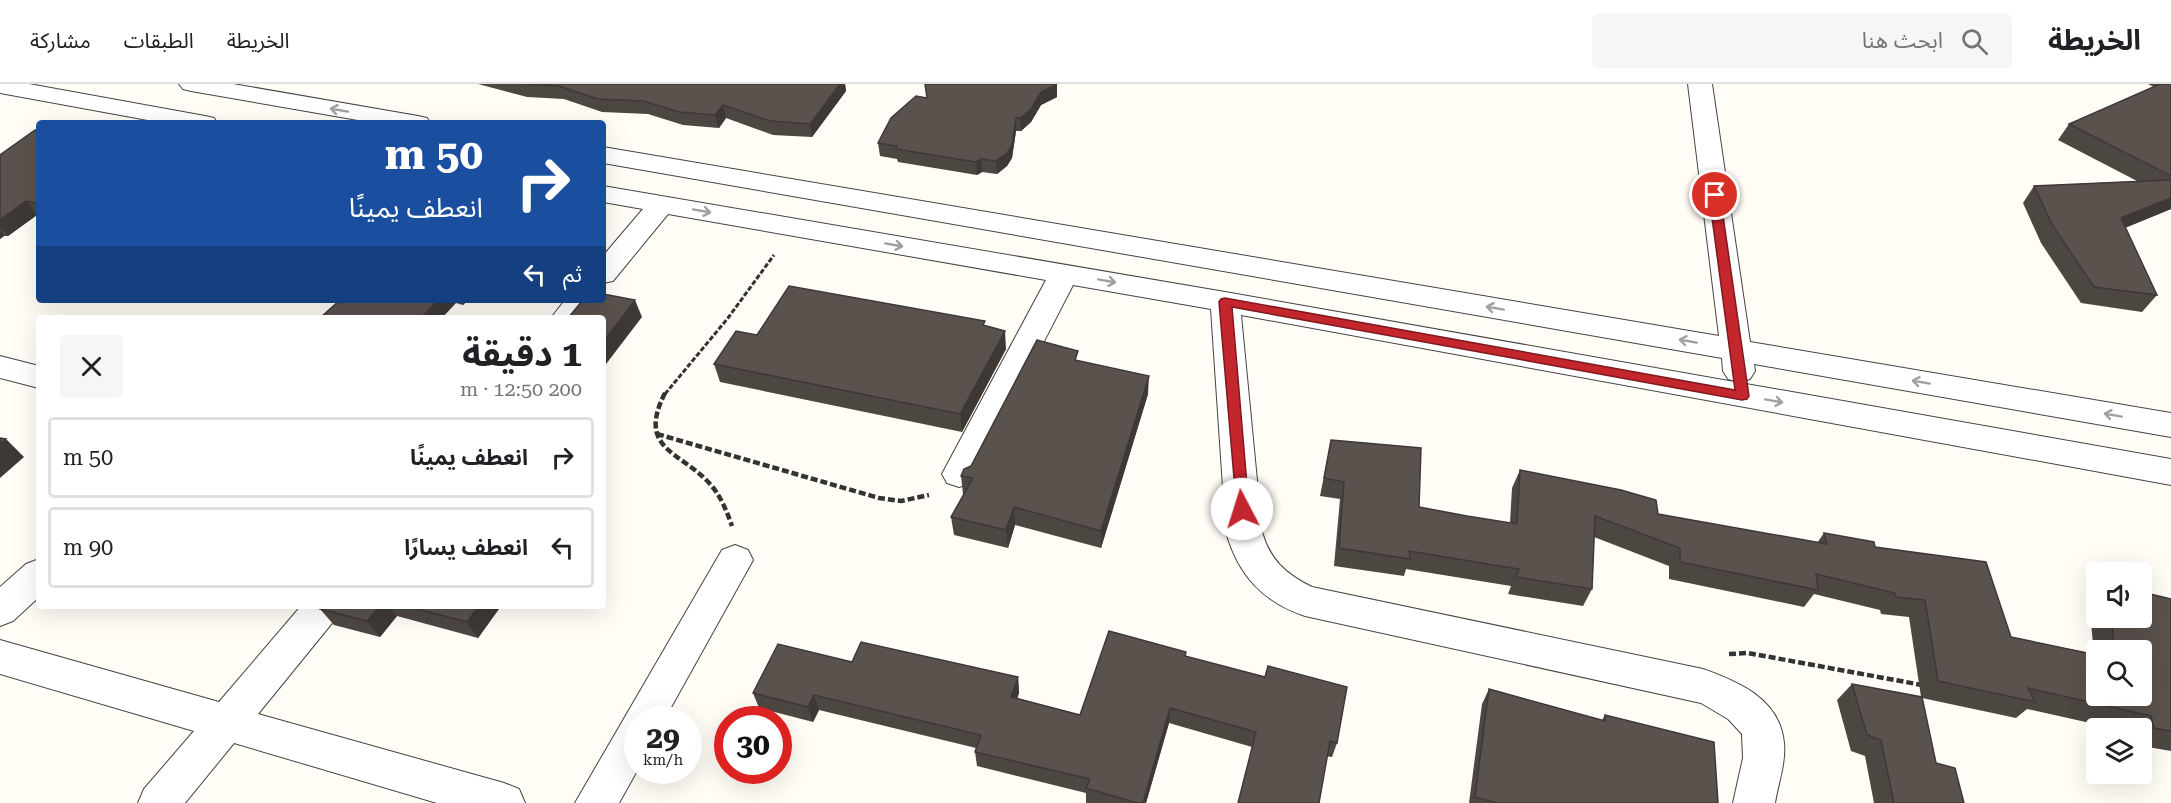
<!DOCTYPE html>
<html lang="ar">
<head>
<meta charset="utf-8">
<style>
	:root { --surface:#fff; --page:#f6f6f6; --text:#202124; --muted:#757577; --line:#e0e0e0 }
	body { margin:0; font-family:"Roboto Serif","Noto Sans Arabic",serif; background:var(--page); color:var(--text); direction:rtl; height:100vh; display:flex; flex-direction:column; font-size:22px; white-space:nowrap }
	* { box-sizing:border-box; margin:0 }
	p { font-size:20px; color:var(--muted) }
	.icon { flex:none; width:33px; height:33px; fill:none; stroke:currentColor; stroke-width:2; stroke-linecap:round; stroke-linejoin:round }
	.map { position:relative; flex:1; overflow:hidden; direction:ltr }
	.panel { position:absolute; left:36px; top:231px; width:570px; height:294px; display:flex; flex-direction:column; background:var(--surface); border-radius:6px; box-shadow:0 6px 24px #0002; direction:rtl }
	.panel>* { flex:none }
	.hud { position:absolute; left:36px; top:36px; width:570px; height:183px; border-radius:6px; box-shadow:0 6px 24px #0002; direction:rtl; background:#1a4fa0; color:#fff; overflow:hidden }
	.fabs { position:absolute; left:2086px; top:478px; display:grid; gap:12px }
	.fabs a { display:grid; place-items:center; width:66px; height:66px; border-radius:6px; background:var(--surface); box-shadow:0 6px 24px #0002; font-size:30px }
	.speed { position:absolute; left:624px; top:622px; display:flex; gap:12px; font-size:30px; font-weight:700; text-align:center }
	.speed>* { display:grid; place-content:center; width:78px; height:78px; border-radius:50%; background:var(--surface); box-shadow:0 6px 24px #0002; line-height:1 }
	.speed small { font-size:15px; font-weight:400 }
	.speed .limit { border:9px solid #d22; background:#fff; color:#111 }
	.pin { position:absolute; display:grid; place-items:center; width:51px; height:51px; color:#fff; margin:-26px; border:3px solid #fff; border-radius:50%; box-shadow:0 2px 6px #0007 }
	.me { position:absolute; width:66px; margin:-33px; rotate:355deg; stroke-linejoin:round; filter:drop-shadow(0 0 4px #0008) }
	.turn { display:flex; align-items:center; gap:21px; height:126px; padding:0 24px; font-size:27px }
	.turn .icon { width:78px; height:78px; stroke-width:2.5 }
	.turn b { display:block; font-size:42px; line-height:51px }
	.then { display:flex; align-items:center; height:57px; padding:0 24px; background:#0003; gap:12px; font-size:22px }
	.round { display:grid; place-items:center; flex:none; width:63px; height:63px; border-radius:6px; background:var(--page) }
	.summary { display:flex; align-items:center; justify-content:space-between; height:102px; padding:0 24px }
	h1 { font-size:36px; font-weight:700; line-height:45px }
	ul { padding:0; list-style:none }
	li { display:flex; align-items:center; gap:18px; height:81px; margin:0 12px 9px; padding:0 12px; border:3px solid var(--line); border-radius:6px }
	li div { flex:1 }
	li b { display:block; font-size:22px }
	li em { font-style:normal }
	header { display:flex; align-items:center; gap:36px; box-sizing:border-box; height:84px; padding:0 30px; background:var(--surface); border-bottom:2px solid var(--line) }
	header strong { font-size:28px }
	nav { display:flex; gap:33px; margin-inline-start:auto; font-size:21px }
	.search { width:420px; height:54px; background:var(--page); display:flex; align-items:center; gap:15px; box-sizing:border-box; padding:0 21px; border-radius:6px; color:var(--muted); font-size:22px }
	.map>svg:first-child { display:block }
</style>
</head>
<body>
<header>
<strong>الخريطة</strong>
<div class="search"><svg class="icon" aria-label="search" viewBox="0 0 24 24"><circle cx="10" cy="10" r="6"/><path d="M15 15l6 6"/></svg>ابحث هنا</div>
<nav><a>الخريطة</a><a>الطبقات</a><a>مشاركة</a></nav>
</header>
<div class="map">
<svg width="2171" height="719" viewBox="0 0 2171 719">
	<rect width="100%" height="100%" fill="#fffdf5"/>
	<g fill="none" stroke-linecap="round" stroke-linejoin="round">
		<defs>
			<g id="street">
				<polygon points="0,0 29,0 205,32 214,34 217,39 164,39 0,9"/>
				<polygon points="179,0 233,0 418,32 427,34 430,39 375,39 191,7 183,5"/>
				<polygon points="1688,0 1712,0 1750,258 2171,329 2171,353 1754,280 1755,287 1750,295 1739,298 1728,295 1723,287 1722,274 603,79 603,63 1719,252"/>
				<path d="M 603,102 L 1225,208 L 2171,375 L 2171,401 L 1241,231 L 1262,448 C 1270,476 1286,490 1312,503 L 1703,585 C 1739,598 1780,615 1784,659 C 1786,679 1778,700 1775,719 L 1733,719 L 1743,674 L 1742,650 L 1728,635 L 1701,619 L 1305,532 C 1263,518 1238,491 1226,448 L 1211,225 L 1073,201 L 971,399 L 959,403 L 947,399 L 942,390 L 1046,196 L 668,130 L 613,197 L 603,199 L 603,172 L 643,125 L 603,118 Z"/>
				<polygon points="565,216 596,216 582,234 551,234"/>
				<polygon points="0,272 39,282 39,304 0,294"/>
				<polygon points="735,461 748,466 753,476 664,636 638,636 638,685 619,719 575,719 722,466"/>
				<polygon points="39,475 39,513 13,537 0,542 0,503 26,480"/>
				<polygon points="301,522 343,522 337,533 258,630 504,699 519,705 525,719 437,719 234,659 185,719 138,719 144,705 194,647 0,590 0,556 219,618"/>
			</g>
		</defs>
		<use href="#street" stroke="#444" stroke-width="2"/>
		<polyline stroke="#333" stroke-width="3" stroke-dasharray="5 2" stroke-linecap="butt" points="665,310 728,234 774,171"/>
		<g stroke="#333" stroke-width="4.5" stroke-dasharray="7 3" stroke-linecap="butt">
			<path d="M 665,309 C 636,366 681,367 710,400 C 721,412 727,428 732,442"/>
			<polyline points="657,350 879,414 901,417 929,411"/>
			<polyline points="1729,570 1748,569 1922,601"/>
		</g>
		<use href="#street" fill="#fff" fill-rule="evenodd"/>
	</g>
	<g fill="#4d4742" fill-rule="evenodd">
		<polygon points="478,0 845,0 846,7 812,53 773,51 726,34 719,44 683,41 648,30 602,28 564,15 527,13"/>
		<polygon points="2148,0 2171,0 2171,125 2125,144 2157,211 2142,228 2081,219 2041,159 2023,119 2034,102 2137,97 2058,56 2069,40 2154,3"/>
		<polygon points="1057,13 1041,21 1031,38 1021,47 1016,47 1012,74 1007,82 997,90 982,88 977,91 898,78 897,75 880,72 878,59 927,14"/>
		<polygon points="39,47 39,131 37,131 8,152 4,152 0,155 0,71"/>
		<polygon points="340,216 468,216 463,221 456,219"/>
		<polygon points="985,242 1006,265 962,348 720,298 714,280 757,251"/>
		<polygon points="1078,277 1148,310 1101,464 1015,441 1008,464 954,451 951,433 964,410 963,410 961,392"/>
		<path d="M 1331,356 L 1419,423 L 1467,432 L 1510,439 L 1512,404 L 1520,386 L 1658,430 L 1817,459 L 1824,449 L 1875,463 L 2011,553 L 2094,570 L 2089,518 L 2097,510 L 2097,534 L 2142,534 L 2171,515 L 2171,667 L 2142,662 L 2142,645 L 2117,645 L 2027,625 L 2016,634 L 1922,614 L 1936,679 L 1964,719 L 1874,719 L 1865,672 L 1851,667 L 1837,616 L 1852,600 L 1921,613 L 1909,533 L 1881,530 L 1880,526 L 1814,510 L 1804,523 L 1669,495 L 1669,482 L 1594,453 L 1592,505 L 1583,522 L 1508,510 L 1511,502 L 1406,485 L 1404,492 L 1334,482 L 1340,415 L 1320,412 ZM 2097,567 L 2142,567 L 2097,612 Z"/>
		<polygon points="322,522 501,522 478,554 397,532 380,553 334,541 320,525"/>
		<polygon points="1185,572 1337,659 1332,673 1252,663 1169,639 1146,719 1086,719 1086,709 977,682 975,668 976,664 819,626 813,638 759,624 753,609 852,578 1018,593 1019,609 1017,614 1080,631"/>
		<polygon points="1489,605 1602,636 1605,631 1718,719 1469,719 1482,620"/>
	</g>
	<g fill="#3f3936">
		<polygon points="840,0 845,0 846,7 812,53 810,40"/>
		<polygon points="1057,0 1057,13 1041,21 1031,38 1021,47 1020,34 1041,8"/>
		<polygon points="723,21 726,34 719,44 715,31"/>
		<polygon points="1016,34 1016,47 1012,74 1007,82 997,90 996,77"/>
		<polygon points="981,75 982,88 977,91 976,78"/>
		<polygon points="2171,114 2171,125 2107,151 2121,134"/>
		<polygon points="26,117 37,131 8,152 0,143 0,136"/>
		<polygon points="0,146 4,152 0,155"/>
		<polygon points="438,216 454,216 456,219 442,234 421,234"/>
		<polygon points="461,216 468,216 463,221"/>
		<polygon points="635,216 642,233 603,284 603,258"/>
		<polygon points="1005,247 1006,265 962,348 960,330"/>
		<polygon points="1149,292 1148,310 1101,464 1101,447"/>
		<polygon points="6,355 24,373 0,394 0,360"/>
		<polygon points="1014,423 1015,441 1008,464 1006,446"/>
		<polygon points="380,522 389,522 397,532 380,553 367,537"/>
		<polygon points="479,522 501,522 478,554 467,538"/>
		<polygon points="1018,593 1019,609 1013,628 1011,613"/>
		<polygon points="814,611 819,626 813,638 808,623"/>
		<polygon points="1170,624 1169,639 1146,719 1143,719"/>
	</g>
	<g fill="#5a524d" stroke="#3f3936" stroke-width="1.5">
		<polygon points="522,0 840,0 810,40 770,37 723,21 715,31 679,28 644,17 598,15 559,2"/>
		<polygon points="925,0 1057,0 1041,8 1031,25 1020,34 1016,34 1012,61 1007,69 996,77 981,75 976,78 896,65 897,62 878,59 891,34 916,12 927,14"/>
		<polygon points="2160,0 2171,0 2171,92 2069,40"/>
		<polygon points="35,46 39,47 39,120 26,117 0,136 0,71"/>
		<polygon points="2171,96 2171,114 2121,134 2157,211 2094,203 2053,142 2034,102"/>
		<polygon points="789,202 985,237 983,241 1005,247 960,330 714,280 736,247 757,251"/>
		<polygon points="603,210 635,216 603,258 603,234 568,234 583,216 603,216"/>
		<polygon points="340,216 438,216 421,234 320,234"/>
		<polygon points="1037,256 1078,267 1075,276 1149,292 1101,447 1014,423 1006,446 951,433 973,394 961,392 964,385 971,382"/>
		<polygon points="0,354 6,355 0,360"/>
		<polygon points="1331,356 1421,364 1419,423 1467,432 1517,440 1520,386 1621,406 1656,416 1658,430 1827,460 1824,449 1874,458 1875,463 1986,478 2011,553 2097,571 2097,612 2142,612 2142,567 2115,567 2111,534 2142,534 2142,508 2171,515 2171,647 2154,644 2151,632 2028,604 2035,618 1938,597 1925,516 1896,513 1895,509 1816,490 1818,506 1680,478 1680,464 1595,432 1592,505 1516,493 1519,485 1409,467 1410,475 1339,464 1344,398 1324,394"/>
		<polygon points="322,522 380,522 367,537 320,525"/>
		<polygon points="407,522 479,522 467,538"/>
		<polygon points="1109,547 1186,568 1185,572 1265,593 1268,582 1347,603 1337,659 1330,657 1319,719 1238,719 1256,648 1170,624 1143,719 1137,719 1086,704 1090,695 975,668 981,651 814,611 808,623 753,609 778,560 852,578 861,558 1018,593 1011,613 1080,631"/>
		<polygon points="1852,600 1922,613 1936,679 1955,684 1964,719 1894,719 1881,656 1867,651"/>
		<polygon points="1489,605 1605,637 1605,631 1714,658 1718,719 1497,719 1475,713"/>
	</g>
	<defs><path id="oneway-shaft" d="M-6 0H5M1.5-3L5.5 0L1.5 3" fill="none" stroke-width="1.6" stroke-linecap="round" stroke-linejoin="round" transform="scale(1.5)"/></defs>
	<g stroke="#a0a0a0">
		<use href="#oneway-shaft" transform="translate(339 26) rotate(-170)"/>
		<use href="#oneway-shaft" transform="translate(702 127) rotate(10)"/>
		<use href="#oneway-shaft" transform="translate(894 161) rotate(10)"/>
		<use href="#oneway-shaft" transform="translate(1107 197) rotate(10)"/>
		<use href="#oneway-shaft" transform="translate(1495 224) rotate(-170)"/>
		<use href="#oneway-shaft" transform="translate(1688 257) rotate(-170)"/>
		<use href="#oneway-shaft" transform="translate(1921 298) rotate(-170)"/>
		<use href="#oneway-shaft" transform="translate(1774 317) rotate(10)"/>
		<use href="#oneway-shaft" transform="translate(2113 331) rotate(-170)"/>
	</g>
	<polygon fill="#c4262e" stroke="#7f191e" stroke-width="1.5" points="1715,107 1720,111 1749,312 1747,315 1742,316 1232,223 1249,425 1247,429 1237,429 1219,218 1221,215 1225,214 1735,306 1709,111"/>
</svg>
<div class="fabs">
<a><svg class="icon" aria-label="sound" viewBox="0 0 24 24"><path d="M4 9h4l5-4v14l-5-4H4zM17 9q2 3 0 6"/></svg></a>
<a><svg class="icon" aria-label="search" viewBox="0 0 24 24"><circle cx="10" cy="10" r="6"/><path d="M15 15l6 6"/></svg></a>
<a><svg class="icon" aria-label="layers" viewBox="0 0 24 24"><path d="M12 4l9 5-9 5-9-5zM3 14l9 5 9-5"/></svg></a>
</div>
<div class="speed"><div>29<small>km/h</small></div><div class="limit">30</div></div>
<div class="pin" style="left:1715px;top:111px;background:#d93025"><svg class="icon" aria-label="arrive" viewBox="0 0 24 24"><path d="M6 21V4h12l-3 4 3 4H6"/></svg></div>
<svg class="me" style="left:1242px;top:425px" viewBox="-20 -20 40 40"><circle r="19" fill="#fff"/><path d="M0-13L10 11 0 6-10 11z" fill="#c4262e"/></svg>
<div class="hud">
<div class="turn"><svg class="icon" aria-label="right" viewBox="0 0 24 24"><path d="M7 20v-9h11M14 6l5 5-5 5"/></svg><div><b>50 m</b>انعطف يمينًا</div></div>
<div class="then">ثم<svg class="icon" aria-label="left" viewBox="0 0 24 24"><path d="M17 20v-9H6M10 6l-5 5 5 5"/></svg></div>
</div>
<section class="panel">
<div class="summary"><div><h1>1 دقيقة</h1><p>200 m · 12:50</p></div><a class="round"><svg class="icon" aria-label="close" viewBox="0 0 24 24"><path d="M6 6l12 12M18 6L6 18"/></svg></a></div>
<ul>
<li><svg class="icon" aria-label="right" viewBox="0 0 24 24"><path d="M7 20v-9h11M14 6l5 5-5 5"/></svg><div><b>انعطف يمينًا</b></div><em>50 m</em></li>
<li><svg class="icon" aria-label="left" viewBox="0 0 24 24"><path d="M17 20v-9H6M10 6l-5 5 5 5"/></svg><div><b>انعطف يسارًا</b></div><em>90 m</em></li>
</ul>
</section>
</div>
</body>
</html>
